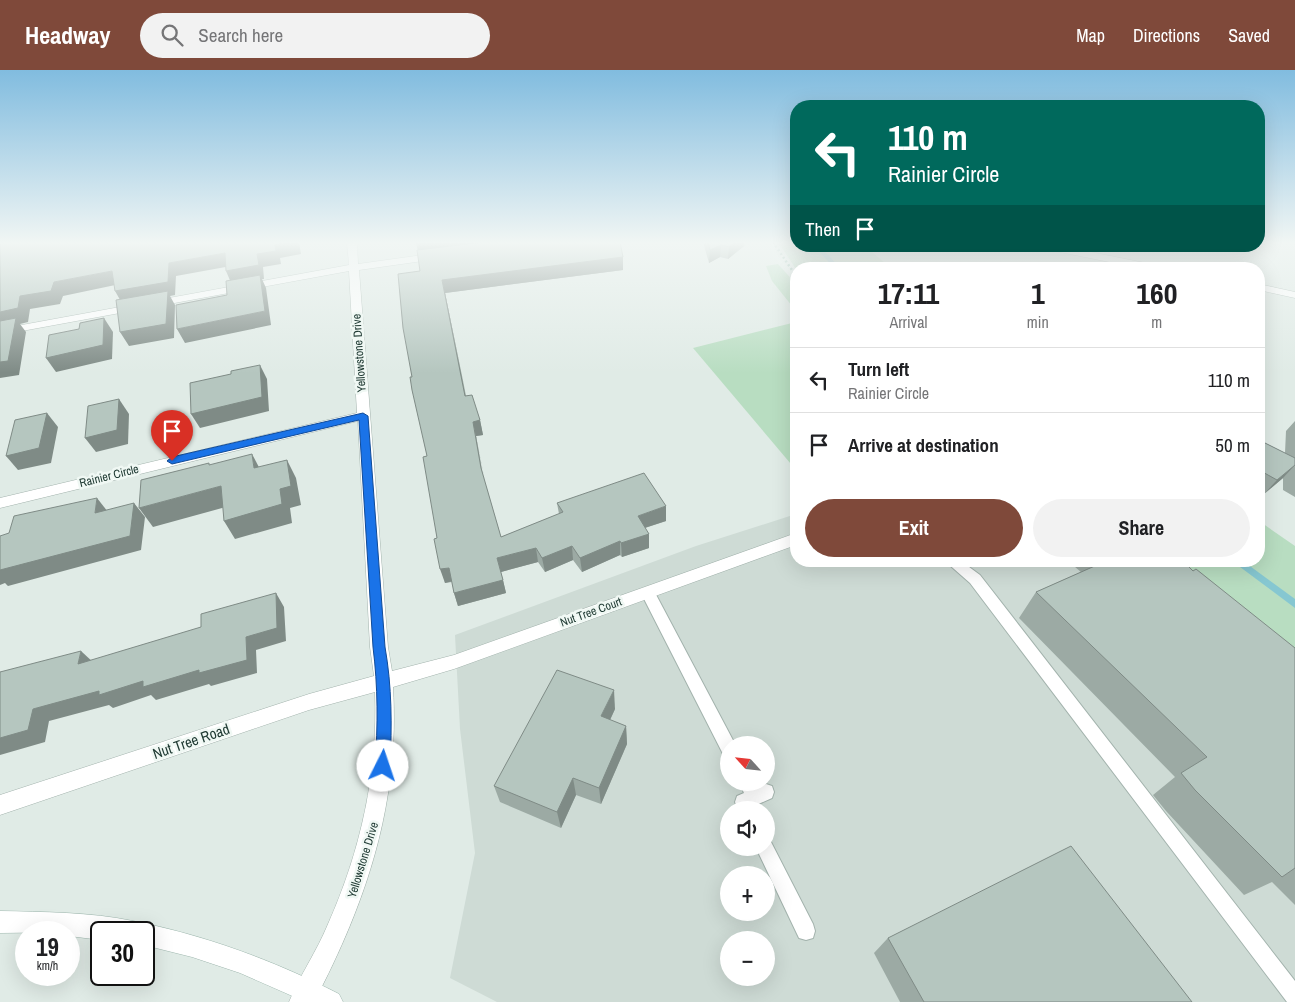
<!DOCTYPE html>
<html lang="en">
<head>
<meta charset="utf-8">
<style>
	:root { --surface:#fff; --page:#f2f2f2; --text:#202124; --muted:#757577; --line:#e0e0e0; --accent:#7f493a }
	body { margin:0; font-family:"Archivo Narrow",sans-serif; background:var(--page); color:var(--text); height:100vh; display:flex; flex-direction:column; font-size:19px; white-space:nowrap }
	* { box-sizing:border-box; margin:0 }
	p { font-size:16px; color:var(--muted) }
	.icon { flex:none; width:28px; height:28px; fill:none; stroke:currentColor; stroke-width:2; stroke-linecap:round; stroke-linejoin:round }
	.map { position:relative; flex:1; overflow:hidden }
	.details { position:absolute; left:790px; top:192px; width:475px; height:305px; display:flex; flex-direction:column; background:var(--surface); border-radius:20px; box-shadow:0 5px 20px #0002 }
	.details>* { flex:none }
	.guide { position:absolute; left:790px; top:30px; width:475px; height:152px; border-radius:20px; box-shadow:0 5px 20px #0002; background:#00695c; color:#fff; overflow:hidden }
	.needle { width:32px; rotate:297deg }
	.tools { position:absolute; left:720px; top:666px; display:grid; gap:10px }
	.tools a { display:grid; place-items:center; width:55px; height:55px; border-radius:50%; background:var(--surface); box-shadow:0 5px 20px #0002; font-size:25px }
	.speed { position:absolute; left:15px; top:851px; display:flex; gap:10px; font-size:25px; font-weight:700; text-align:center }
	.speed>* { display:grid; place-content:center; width:65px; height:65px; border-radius:50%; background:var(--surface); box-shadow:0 5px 20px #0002; line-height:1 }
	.speed small { font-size:12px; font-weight:400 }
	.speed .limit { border:2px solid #111; border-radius:8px; background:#fff; color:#111 }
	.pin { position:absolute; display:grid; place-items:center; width:42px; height:42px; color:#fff; margin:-51px -21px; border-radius:50% 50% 50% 0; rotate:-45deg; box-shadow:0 0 5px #0007 }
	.pin .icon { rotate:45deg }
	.me { position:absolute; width:55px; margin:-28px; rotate:4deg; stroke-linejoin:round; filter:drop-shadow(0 0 4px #0008) }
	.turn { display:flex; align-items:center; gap:18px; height:105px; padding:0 15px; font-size:22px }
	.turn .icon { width:65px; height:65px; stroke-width:2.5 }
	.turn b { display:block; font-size:35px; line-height:42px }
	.then { display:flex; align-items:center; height:48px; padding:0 15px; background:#0003; gap:10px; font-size:19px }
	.eta { display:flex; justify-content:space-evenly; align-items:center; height:85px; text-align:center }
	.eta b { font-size:30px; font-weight:700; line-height:35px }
	.cta { display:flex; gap:10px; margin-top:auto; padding:10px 15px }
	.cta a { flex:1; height:58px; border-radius:30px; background:var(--accent); color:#fff; font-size:20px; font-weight:700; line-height:58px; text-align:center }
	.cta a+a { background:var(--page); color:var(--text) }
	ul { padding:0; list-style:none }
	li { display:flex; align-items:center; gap:15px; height:65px; padding:0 15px; border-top:1px solid var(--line) }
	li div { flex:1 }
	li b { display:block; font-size:19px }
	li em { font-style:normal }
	header { display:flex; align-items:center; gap:30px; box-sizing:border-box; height:70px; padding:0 25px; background:var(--accent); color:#fff }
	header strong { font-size:24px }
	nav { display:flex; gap:28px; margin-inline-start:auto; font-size:18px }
	.search { width:350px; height:45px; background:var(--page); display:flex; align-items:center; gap:12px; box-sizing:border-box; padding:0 18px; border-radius:28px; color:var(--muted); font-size:19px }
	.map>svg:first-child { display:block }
</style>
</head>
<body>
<header>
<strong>Headway</strong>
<div class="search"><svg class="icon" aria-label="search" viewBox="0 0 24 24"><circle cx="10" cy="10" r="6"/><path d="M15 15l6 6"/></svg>Search here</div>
<nav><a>Map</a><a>Directions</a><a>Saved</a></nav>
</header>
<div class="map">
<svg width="1295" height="932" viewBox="0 0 1295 932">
	<rect width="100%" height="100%" fill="#e0ebe6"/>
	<path fill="#cedbd5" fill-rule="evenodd" d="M 796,444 L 796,491 L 1144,491 L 1295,610 L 1295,932 L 497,932 L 450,908 L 475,783 L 460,659 L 455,565 L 696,476 ZM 729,675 L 766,675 L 766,712 L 729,712 ZM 729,740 L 766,740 L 766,778 L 729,778 ZM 729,805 L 766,805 L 766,842 L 729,842 ZM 729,870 L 766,870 L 766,908 L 729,908 Z"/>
	<g fill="#b8ddc1">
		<polygon points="778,172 796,172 796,176 865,176 892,199 796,199"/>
		<polygon points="778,194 796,214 796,241 772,211 766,196"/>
		<polygon points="796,252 796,400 693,278"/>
		<polygon points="1259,451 1295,476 1295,589 1170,491 1259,491"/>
	</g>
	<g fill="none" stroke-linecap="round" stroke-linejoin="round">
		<g fill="#86c7d1" fill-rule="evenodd">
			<polygon points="814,176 820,176 841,199 835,199"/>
			<polygon points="1232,491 1243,491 1295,529 1295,538"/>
		</g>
		<defs>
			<g id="service">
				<polygon points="945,491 961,491 980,505 1295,911 1295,932 1287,932 970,513"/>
				<polygon points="648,518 653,519 735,674 729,675 729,686 723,684 641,523 643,519"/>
				<polygon points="739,712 756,712 758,717 766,714 772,716 774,722 772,728 754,736 755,740 738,740 735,732 737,726 744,723"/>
				<polygon points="766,770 771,772 813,854 815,861 813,868 806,870 799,868 759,784 757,778 766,778"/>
			</g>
			<g id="minor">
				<path d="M 347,172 L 357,172 L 358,194 L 437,183 L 442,186 L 437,189 L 359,200 L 388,577 L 392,601 L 454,585 L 796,463 L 796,475 L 454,599 L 393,617 C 400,732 367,831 314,932 L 289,932 C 300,905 317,881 328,854 C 361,780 378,702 375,622 L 309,640 L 0,745 L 0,725 L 309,624 L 374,606 L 370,577 L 358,351 L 0,438 L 0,428 L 357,343 L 349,201 L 0,265 L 0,259 L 349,195 Z"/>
				<polygon points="1040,176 1061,176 1160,196 1165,199 1144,199 1045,179"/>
				<polygon points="1259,214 1295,222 1295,228 1259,220"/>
			</g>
			<path id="secondary" d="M 0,841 C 43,842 90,842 133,851 C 204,865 273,890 339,924 L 343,932 L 306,932 L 240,903 L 192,887 L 144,875 L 144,862 L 101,862 L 101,870 L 69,866 L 69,862 L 0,863 Z"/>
		</defs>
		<use href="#service" stroke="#a3b3ad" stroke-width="2"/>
		<use href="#minor" stroke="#a3b3ad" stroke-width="1"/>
		<use href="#secondary" stroke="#9eb7ae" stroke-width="1"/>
		<polyline stroke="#7fafa0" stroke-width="2.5" stroke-dasharray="2 2.5" stroke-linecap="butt" points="773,172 796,206"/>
		<use href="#service" fill="#fff" fill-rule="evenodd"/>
		<use href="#minor" fill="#fff" fill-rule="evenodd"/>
		<use href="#secondary" fill="#fff" fill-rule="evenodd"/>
	</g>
	<g fill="#9caaa4">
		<polygon points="410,172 620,172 623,187 623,200 445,223 466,326 480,350 483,365 476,366 483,406 501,467 559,444 557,433 666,451 645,458 649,478 622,487 620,485 582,502 573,490 545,502 538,492 501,502 506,523 458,536 454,523 452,512 445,513 437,468 427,386 412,307 420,201 418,180 416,173 410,173"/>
		<polygon points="703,172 745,172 744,176 728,189 720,187 709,193"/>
		<polygon points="1295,351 1295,427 1283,420 1283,408 1264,424 1259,421 1259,370 1285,383 1286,361"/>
		<polygon points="1068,491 1183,491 1193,501 1295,578 1295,835 1272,812 1244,825 1166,741 1153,725 1175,707 1019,548 1036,522 1081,502"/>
		<polygon points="615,639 610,650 626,656 627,674 601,734 576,725 561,758 500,732 494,716"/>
		<polygon points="888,868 1192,932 900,932 874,883"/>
	</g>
	<g fill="#7f8b86">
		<polygon points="287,172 299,172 301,184 280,188 281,194 263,197 264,209 262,209 266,218 271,255 185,273 177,259 265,241 232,215 226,201 275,175"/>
		<polygon points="410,172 512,172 419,184 416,173 410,173"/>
		<polygon points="735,172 745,172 744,176 728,189 729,177"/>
		<polygon points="721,175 720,187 709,193 710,180"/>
		<polygon points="225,183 231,196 176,206 175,225 170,226 175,235 174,268 129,276 120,262 123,235 115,221 169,193"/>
		<polygon points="623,187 623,200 445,223 469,340 442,210"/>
		<polygon points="112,201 120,214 63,226 60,234 30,239 28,252 20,254 26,262 19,305 0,308 0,242 20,226 54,212"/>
		<polygon points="104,248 113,262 112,289 56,302 46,288"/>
		<polygon points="260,295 267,309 269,341 200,358 191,344"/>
		<polygon points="119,329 129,344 128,374 96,382 85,368"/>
		<polygon points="47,343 58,357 51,393 18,400 6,386"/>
		<polygon points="480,350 483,365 476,366 485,412 473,352"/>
		<polygon points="252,384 262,403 254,398"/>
		<polygon points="287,390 296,408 301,435 290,438 292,453 235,469 224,451 280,419"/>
		<polygon points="1295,395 1283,408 1264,424 1277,410"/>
		<polygon points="221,416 233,435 153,457 139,438"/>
		<polygon points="97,428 108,442 95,443"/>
		<polygon points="134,433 145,447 141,480 8,516 5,513 0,515 0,500"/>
		<polygon points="666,436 666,451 638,460 638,446"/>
		<polygon points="649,464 649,478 622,487 621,473"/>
		<polygon points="620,471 620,485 582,502 580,488"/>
		<polygon points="572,476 573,490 545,502 542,488"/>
		<polygon points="536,478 538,492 501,502 497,488"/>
		<polygon points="449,498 453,511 445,513 440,499"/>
		<polygon points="503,510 506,523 458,536 454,523"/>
		<polygon points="276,523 284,537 286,571 256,580 257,603 211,616 209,614 156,630 151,625 113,638 109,635 49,651 45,672 0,685 0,668 33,639 246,567"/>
		<polygon points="81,581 95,594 78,594"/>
		<polygon points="614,620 615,639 603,665 601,646"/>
		<polygon points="626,656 627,674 601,734 599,718"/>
		<polygon points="573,708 576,725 561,758 557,742"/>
	</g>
	<g fill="#b5c6bf" stroke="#7f8b86">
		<polygon points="0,172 287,172 275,175 276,181 257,184 259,195 226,201 225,183 169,193 168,212 115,221 112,201 54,212 51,221 20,226 18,238 0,242"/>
		<polygon points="484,172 620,172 623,187 442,210 465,326 472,325 480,350 473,352 481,398 501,467 563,442 557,433 644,403 666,436 638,446 649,464 621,473 620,471 580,488 572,476 542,488 536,478 497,488 503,510 454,523 449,498 440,499 434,469 437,468 423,387 427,386 412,320 410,307 412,307 403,258 398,204 420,201 417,180"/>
		<polygon points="708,172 735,172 729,177 721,175 710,180"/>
		<polygon points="260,205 265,241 177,259 176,235 227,225 226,211"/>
		<polygon points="168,221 166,254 120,262 116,230"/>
		<polygon points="16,248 8,291 0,292 0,251"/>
		<polygon points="104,248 103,275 46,288 49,265 79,259 80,253"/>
		<polygon points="260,295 262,327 191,344 190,313 231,304 231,301"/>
		<polygon points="119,329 117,360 85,368 88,336"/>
		<polygon points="47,343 39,378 6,386 15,350"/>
		<polygon points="1259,370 1295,388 1295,395 1277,410 1259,400"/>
		<polygon points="252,384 254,398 287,390 291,416 280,419 282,434 224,451 221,416 139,438 141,410 209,393 209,395"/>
		<polygon points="97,428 95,443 134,433 130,466 0,500 0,466 9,463 14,446"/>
		<polygon points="1106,491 1183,491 1193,501 1196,499 1295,578 1295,798 1282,807 1195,720 1181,703 1207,687 1036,522"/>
		<polygon points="276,523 277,558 246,567 247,590 199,603 199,600 143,617 143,611 99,625 99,621 33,639 28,660 0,668 0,602 81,581 78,594 201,557 201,544"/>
		<polygon points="557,600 614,620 601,646 626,656 599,718 573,708 557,742 494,716"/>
		<polygon points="1071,776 1192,932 924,932 888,868"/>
	</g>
	<linearGradient id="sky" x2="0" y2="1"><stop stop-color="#81bcdf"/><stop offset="0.57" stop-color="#f1f6f4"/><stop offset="1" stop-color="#f1f6f4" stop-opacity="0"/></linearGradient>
	<rect width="1295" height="303" fill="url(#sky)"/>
	<path fill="#1a73e8" stroke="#114b97" d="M 363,343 L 368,346 L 385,577 C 392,617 392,655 390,696 L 388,701 L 383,703 L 378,701 L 375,696 C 378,655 378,617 373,577 L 359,350 L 172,394 L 167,391 L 172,387 Z"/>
	<g text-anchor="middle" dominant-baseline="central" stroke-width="5" stroke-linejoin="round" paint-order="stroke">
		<g font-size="12" fill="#203b34" stroke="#f0f8f4">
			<text transform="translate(359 283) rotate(-94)">Yellowstone Drive</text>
			<text transform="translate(109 406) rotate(-14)">Rainier Circle</text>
			<text transform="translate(591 542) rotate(-20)">Nut Tree Court</text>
			<text transform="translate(363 790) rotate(-73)">Yellowstone Drive</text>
		</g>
		<g font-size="15" fill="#203b34" stroke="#f0f8f4">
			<text transform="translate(191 671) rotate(-19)">Nut Tree Road</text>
		</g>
	</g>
</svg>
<div class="tools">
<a><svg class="needle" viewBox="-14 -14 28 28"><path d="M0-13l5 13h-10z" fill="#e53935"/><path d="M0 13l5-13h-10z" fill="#757577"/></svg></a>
<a><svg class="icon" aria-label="sound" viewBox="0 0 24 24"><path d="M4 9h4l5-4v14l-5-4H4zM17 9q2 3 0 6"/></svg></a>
<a>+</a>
<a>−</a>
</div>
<div class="speed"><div>19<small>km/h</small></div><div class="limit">30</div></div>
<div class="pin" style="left:172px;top:391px;background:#d93025"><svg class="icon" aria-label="arrive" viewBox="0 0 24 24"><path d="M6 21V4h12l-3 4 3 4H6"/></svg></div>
<svg class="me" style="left:383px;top:696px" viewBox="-20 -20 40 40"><circle r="19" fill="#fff"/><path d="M0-13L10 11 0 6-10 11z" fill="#1a73e8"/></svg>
<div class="guide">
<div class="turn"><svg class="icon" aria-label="left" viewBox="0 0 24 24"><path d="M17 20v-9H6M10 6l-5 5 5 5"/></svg><div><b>110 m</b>Rainier Circle</div></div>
<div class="then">Then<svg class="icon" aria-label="arrive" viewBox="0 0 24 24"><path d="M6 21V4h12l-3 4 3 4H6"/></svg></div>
</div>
<section class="details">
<div class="eta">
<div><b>17:11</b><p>Arrival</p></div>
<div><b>1</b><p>min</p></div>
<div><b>160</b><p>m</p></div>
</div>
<ul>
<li><svg class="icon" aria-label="left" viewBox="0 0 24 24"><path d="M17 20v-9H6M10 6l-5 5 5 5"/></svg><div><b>Turn left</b><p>Rainier Circle</p></div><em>110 m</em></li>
<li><svg class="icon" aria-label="arrive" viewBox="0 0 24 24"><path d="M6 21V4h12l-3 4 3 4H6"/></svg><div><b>Arrive at destination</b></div><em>50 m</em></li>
</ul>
<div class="cta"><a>Exit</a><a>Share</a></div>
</section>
</div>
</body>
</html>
